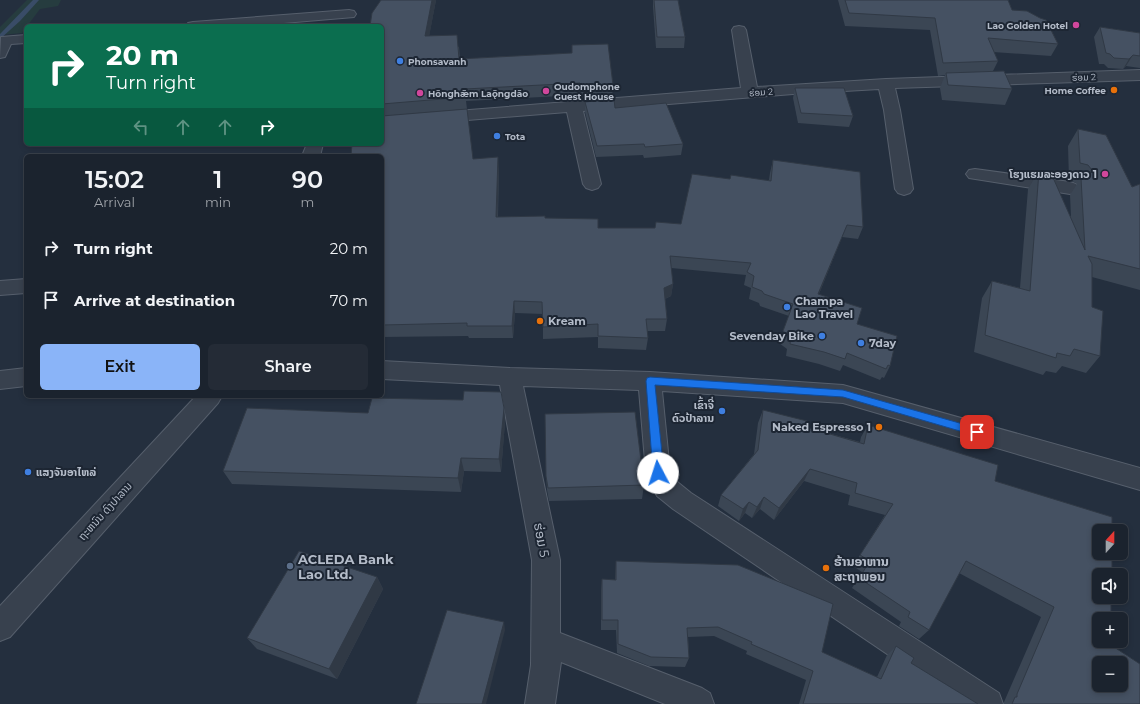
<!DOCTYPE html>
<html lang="en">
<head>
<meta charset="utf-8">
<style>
	:root { --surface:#1b232e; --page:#242b36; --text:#f1f3f6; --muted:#a0a4aa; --line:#39404a; --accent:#8ab4f8 }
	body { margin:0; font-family:Montserrat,"Noto Sans Lao",sans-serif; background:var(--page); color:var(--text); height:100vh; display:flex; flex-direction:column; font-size:15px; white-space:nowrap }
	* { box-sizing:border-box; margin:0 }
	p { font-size:13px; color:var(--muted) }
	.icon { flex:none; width:22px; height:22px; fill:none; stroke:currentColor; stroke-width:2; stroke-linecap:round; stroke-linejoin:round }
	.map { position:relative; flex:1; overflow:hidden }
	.sheet { position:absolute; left:24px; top:154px; width:360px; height:244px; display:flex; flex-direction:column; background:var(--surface); border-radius:6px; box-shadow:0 2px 6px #0003,0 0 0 1px var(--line) }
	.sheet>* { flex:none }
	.guide { position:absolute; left:24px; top:24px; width:360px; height:122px; border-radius:6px; box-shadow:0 2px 6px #0003,0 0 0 1px var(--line); background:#0b6e4f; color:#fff; overflow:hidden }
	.needle { width:26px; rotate:21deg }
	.controls { position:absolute; left:1092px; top:524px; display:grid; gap:8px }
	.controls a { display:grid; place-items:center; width:36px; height:36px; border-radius:6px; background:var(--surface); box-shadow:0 2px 6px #0003,0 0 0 1px var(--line); font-size:20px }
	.pin { position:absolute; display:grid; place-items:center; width:34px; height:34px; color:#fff; margin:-17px; border-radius:8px; box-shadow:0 2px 6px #0006 }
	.me { position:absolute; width:44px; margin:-22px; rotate:355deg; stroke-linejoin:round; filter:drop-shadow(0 0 3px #0008) }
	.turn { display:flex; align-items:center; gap:14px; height:84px; padding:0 16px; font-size:18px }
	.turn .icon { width:52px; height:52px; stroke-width:2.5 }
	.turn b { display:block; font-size:28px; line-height:34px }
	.lanes { display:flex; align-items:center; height:38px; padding:0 16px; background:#0003; justify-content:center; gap:20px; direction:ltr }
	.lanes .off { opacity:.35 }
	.eta { display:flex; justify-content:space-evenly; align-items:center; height:68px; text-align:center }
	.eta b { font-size:24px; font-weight:600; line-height:28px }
	.cta { display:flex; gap:8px; margin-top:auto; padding:8px 16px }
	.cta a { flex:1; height:46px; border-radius:6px; background:var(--accent); color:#111; font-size:16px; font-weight:600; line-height:46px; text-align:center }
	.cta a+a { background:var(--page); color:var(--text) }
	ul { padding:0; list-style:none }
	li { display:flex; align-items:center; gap:12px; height:52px; padding:0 16px }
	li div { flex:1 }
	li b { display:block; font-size:15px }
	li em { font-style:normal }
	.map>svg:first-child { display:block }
</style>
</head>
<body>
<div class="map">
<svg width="1140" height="704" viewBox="0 0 1140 704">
	<rect width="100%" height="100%" fill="#242f3e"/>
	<polygon fill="#263c3f" points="27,0 61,0 58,6 40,9 22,33 0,35 0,27"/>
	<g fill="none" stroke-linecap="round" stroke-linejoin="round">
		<polygon fill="#394c67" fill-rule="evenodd" points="33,0 39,0 20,21 0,39 0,34"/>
		<defs>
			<g id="minor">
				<polygon points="349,10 354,11 356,14 354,17 247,26 186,26 188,23 193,22"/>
				<polygon points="739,26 744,27 746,30 757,87 886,79 1140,70 1140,80 895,88 900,110 913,189 910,193 904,195 898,193 895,189 884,110 879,89 793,94 583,111 601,184 598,188 592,190 586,188 583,184 567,112 382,127 382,117 741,88 732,30 734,27"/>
				<polygon points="26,35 26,43 11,44 5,57 0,58 1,37"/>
				<polygon points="307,144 323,144 320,156 302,156"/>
				<polygon points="975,169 1070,182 1076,184 1079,188 1076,192 1070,194 969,178 966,174 969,170"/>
				<polygon points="26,279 26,293 0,295 0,281"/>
				<polygon points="382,361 510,368 650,372 843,385 1140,468 1140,490 843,403 662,391 670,472 675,480 691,493 999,693 1003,704 961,704 673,509 657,496 646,473 639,390 523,386 560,560 560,633 702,688 710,693 714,704 665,704 561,662 555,704 525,704 531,665 532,560 500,385 382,379"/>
				<polygon points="26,368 26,386 0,389 0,371"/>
				<polygon points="196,396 222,396 218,403 10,637 0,641 0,606"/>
			</g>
		</defs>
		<use href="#minor" stroke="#565f6c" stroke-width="2"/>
		<use href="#minor" fill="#38414e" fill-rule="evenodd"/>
	</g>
	<g fill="#3b4654">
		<polygon points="381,0 436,0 429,36 459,47 460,59 572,53 572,45 613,85 612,97 580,99 580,95 466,101 467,109 382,116 382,26 380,1"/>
		<polygon points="653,0 678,0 685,37 684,48 656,48 653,7"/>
		<polygon points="838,0 1008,0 1012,10 1058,44 1051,56 993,52 998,61 993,71 1012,89 1005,105 942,100 940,88 945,75 938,76 930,30 845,26"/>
		<polygon points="1100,27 1140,33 1140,68 1126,66 1123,69 1108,68 1104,64 1099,64 1094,37"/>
		<polygon points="795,88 853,116 849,127 798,123 793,98"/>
		<polygon points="585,102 615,108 683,144 681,155 644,158 643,155 596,157 585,112"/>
		<polygon points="1078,129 1132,187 1140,184 1140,290 1092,277 1092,307 1100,356 1086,373 1062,366 1056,373 1046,371 1043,375 974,352 982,298 992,281 1020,288 1028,189 1039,171 1071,217 1070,195 1077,184 1076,183 1069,180 1068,146"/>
		<polygon points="382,156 473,159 499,169 498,217 545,218 598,228 655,228 681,224 730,179 769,180 770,173 773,160 863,227 858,239 842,237 819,294 857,324 890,366 884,378 882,377 880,380 843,365 840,371 819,364 786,356 787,349 779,343 789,316 760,306 759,303 749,299 751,288 744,285 746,275 671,268 673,284 671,296 665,299 667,319 665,331 647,331 648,338 646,350 598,348 598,337 543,339 543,314 515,313 513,338 469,338 468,336 382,337"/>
		<polygon points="504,408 505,422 501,472 464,471 461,492 232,484 223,471 368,413"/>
		<polygon points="763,410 806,427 860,442 861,437 868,425 995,481 1111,645 1140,704 1004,704 1004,702 1041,617 959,573 929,630 919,639 899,626 901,622 852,588 862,572 853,566 885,515 848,505 850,495 804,481 774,520 760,509 752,518 745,513 739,521 718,506 721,495 754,454 758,423"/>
		<polygon points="546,476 644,485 642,499 549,501 547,490"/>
		<polygon points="616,561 822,652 877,677 887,655 896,646 911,663 978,704 799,704 806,680 746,654 747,651 714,636 688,637 689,658 685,667 649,666 617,653 616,630 601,630 601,590 602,579 615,580"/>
		<polygon points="377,577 383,589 337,679 257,649 247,638"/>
	</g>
	<g fill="#303945">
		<polygon points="432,0 436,0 427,48 425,36"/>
		<polygon points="1133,55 1126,66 1123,69 1129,59"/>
		<polygon points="498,157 499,169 497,229 496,217"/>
		<polygon points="847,225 842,237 814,306 818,294"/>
		<polygon points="673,284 671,296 662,300 664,288"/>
		<polygon points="514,301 515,313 513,338 512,326"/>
		<polygon points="504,408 505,422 501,472 499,459"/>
		<polygon points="461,458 464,471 461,492 458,478"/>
		<polygon points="810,469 804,481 774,520 779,508"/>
		<polygon points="764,497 760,509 752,518 757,507"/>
		<polygon points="749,502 745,513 739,521 743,509"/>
		<polygon points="377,577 383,589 337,679 329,669"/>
		<polygon points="504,622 505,630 486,704 482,704"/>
	</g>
	<g fill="#455162" stroke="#303945" fill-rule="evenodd">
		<polygon points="381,0 432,0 425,36 457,35 459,59 572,53 572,45 608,44 613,85 580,88 580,83 465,89 466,97 382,104 382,26 370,26 372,13"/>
		<polygon points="654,0 678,0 685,37 657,37"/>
		<polygon points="845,0 1008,0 1012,10 1027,11 1040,18 1046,20 1058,44 988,38 998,61 943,63 935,18 849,13"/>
		<polygon points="1100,27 1140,33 1140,56 1133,55 1129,59 1114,58 1110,54 1106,53"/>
		<polygon points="1004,71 1012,89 948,85 946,73"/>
		<polygon points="795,88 844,88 853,116 801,113"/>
		<polygon points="614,99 615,108 666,103 683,144 645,147 644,144 597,146 585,102"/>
		<polygon points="467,109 473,159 498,157 496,217 545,216 545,218 598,219 598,228 655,228 656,222 681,224 692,174 730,179 731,175 771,181 773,160 860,172 863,227 847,225 818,294 862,308 857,324 897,336 890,366 888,365 886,369 847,353 845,359 824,352 790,344 791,337 783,331 793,304 764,294 762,291 752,287 754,276 747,272 751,263 670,256 673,284 664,288 667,319 646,319 648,338 598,336 598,324 543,327 542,302 514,301 512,326 467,326 467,323 382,325 382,156 351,156 352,144 382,144 382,116"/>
		<polygon points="1078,129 1106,135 1132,187 1140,184 1140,269 1088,256 1092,264 1092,307 1103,311 1100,356 1074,349 1070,356 1057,353 1056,358 985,335 992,281 1030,291 1039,171 1051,173 1085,250 1081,178 1088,176 1092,170 1088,165 1080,163"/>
		<polygon points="464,391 501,392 504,408 499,459 461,458 458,478 223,471 247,408 368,413 372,398 463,400"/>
		<path d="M 763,410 L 807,421 L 806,427 L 864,444 L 868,425 L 998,465 L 995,481 L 1112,517 L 1112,531 L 1099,531 L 1099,553 L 1112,553 L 1112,575 L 1099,575 L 1099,597 L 1111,597 L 1111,619 L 1099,619 L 1099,641 L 1111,641 L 1111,645 L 1140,664 L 1140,704 L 1012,704 L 1015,697 L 1017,697 L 1017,694 L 1054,607 L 966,561 L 929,630 L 908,617 L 910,612 L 859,578 L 870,561 L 860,555 L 893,504 L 855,493 L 857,483 L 810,469 L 779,508 L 764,497 L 757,507 L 749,502 L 743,509 L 721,495 L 758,450 ZM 1099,663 L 1121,663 L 1121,685 L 1099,685 Z"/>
		<polygon points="635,412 644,485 548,488 546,476 545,414"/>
		<polygon points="299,551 377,577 329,669 247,638"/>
		<polygon points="616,561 738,565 833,604 822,652 881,679 896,646 914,658 911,663 978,704 803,704 813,671 751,644 752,642 718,627 687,628 689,658 651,657 618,644 618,620 602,620 602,579 616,580"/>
		<polygon points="447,610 504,622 482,704 416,704"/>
	</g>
	<polygon fill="#1a73e8" stroke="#114b97" points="650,377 843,390 977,428 980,429 982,432 980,435 977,436 843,397 655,385 664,473 662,476 658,478 655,476 653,473 646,381 647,378"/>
	<g fill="#d1479c" stroke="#1d2633" stroke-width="1.5">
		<circle cx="1076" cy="25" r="4"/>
		<circle cx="546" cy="91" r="4"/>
		<circle cx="420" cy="93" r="4"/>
		<circle cx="1105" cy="174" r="4"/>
	</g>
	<g fill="#3f7fe0" stroke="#1d2633" stroke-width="1.5">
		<circle cx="400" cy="61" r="4"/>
		<circle cx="497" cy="136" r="4"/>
		<circle cx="787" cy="307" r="4"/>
		<circle cx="822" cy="336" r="4"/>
		<circle cx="861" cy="343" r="4"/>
		<circle cx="722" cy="411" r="4"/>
		<circle cx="28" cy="472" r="4"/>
	</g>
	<g fill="#e8710a" stroke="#1d2633" stroke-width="1.5">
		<circle cx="1114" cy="90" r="4"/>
		<circle cx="540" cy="321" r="4"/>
		<circle cx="879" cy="427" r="4"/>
		<circle cx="826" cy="568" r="4"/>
	</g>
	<circle fill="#5c6f8a" stroke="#1d2633" stroke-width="1.5" cx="290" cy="566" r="4"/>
	<g text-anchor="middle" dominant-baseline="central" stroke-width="4" stroke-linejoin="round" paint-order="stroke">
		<g font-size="9" font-weight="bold" fill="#b4bcc9" stroke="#1d2633" text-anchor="start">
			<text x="1068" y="25" text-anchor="end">Lao Golden Hotel</text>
			<text x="408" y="61">Phonsavanh</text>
			<text x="554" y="86">Oudomphone<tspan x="554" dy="10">Guest House</tspan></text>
			<text x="1106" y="90" text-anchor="end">Home Coffee</text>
			<text x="428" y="93">Hōnghǣm Laǭngdāo</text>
			<text x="505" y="136">Tota</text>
		</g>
		<g font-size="9" fill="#b4bcc9" stroke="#1d2633">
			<text transform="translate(1084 77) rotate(-2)">ຮ່ອມ 2</text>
			<text transform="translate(761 92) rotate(-5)">ຮ່ອມ 2</text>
		</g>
		<g font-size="11" font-weight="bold" fill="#b4bcc9" stroke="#1d2633" text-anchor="end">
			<text x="1097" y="174">ໂຮງແຮມລະອອງດາວ 1</text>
			<text x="795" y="301" text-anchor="start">Champa<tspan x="795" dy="13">Lao Travel</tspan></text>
			<text x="548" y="321" text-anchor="start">Kream</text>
			<text x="814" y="336">Sevenday Bike</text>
			<text x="869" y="343" text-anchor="start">7day</text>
			<text x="714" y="405">ເຂົ້າຈີ່<tspan x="714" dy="13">ດົວປ້າລານ</tspan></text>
			<text x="871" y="427">Naked Espresso 1</text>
			<text x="36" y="472" text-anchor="start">ແສງຈັນອາໄຫລ່</text>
		</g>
		<g font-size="11" fill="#b4bcc9" stroke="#1d2633">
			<text transform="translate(105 511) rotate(-48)">ຖະຫນົນ ດົງປາລານ</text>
		</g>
		<g font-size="13" fill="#b4bcc9" stroke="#1d2633">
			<text transform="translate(542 540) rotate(79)">ຮ່ອມ 5</text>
		</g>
		<g font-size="13" font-weight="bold" fill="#b4bcc9" stroke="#1d2633" text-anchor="start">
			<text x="298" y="559">ACLEDA Bank<tspan x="298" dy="15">Lao Ltd.</tspan></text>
			<text x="834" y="561">ຮ້ານອາຫານ<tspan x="834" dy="15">ສະຖາພອນ</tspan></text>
		</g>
	</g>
</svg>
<div class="controls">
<a><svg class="needle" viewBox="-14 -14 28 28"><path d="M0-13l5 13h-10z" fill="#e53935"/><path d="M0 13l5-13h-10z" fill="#a0a4aa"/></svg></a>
<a><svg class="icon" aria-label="sound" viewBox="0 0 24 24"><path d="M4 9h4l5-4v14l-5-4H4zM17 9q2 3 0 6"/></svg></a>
<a>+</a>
<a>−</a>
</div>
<div class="pin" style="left:977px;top:432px;background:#d93025"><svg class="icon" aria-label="arrive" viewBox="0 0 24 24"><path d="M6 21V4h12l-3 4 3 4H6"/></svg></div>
<svg class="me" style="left:658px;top:473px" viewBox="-20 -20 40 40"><circle r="19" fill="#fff"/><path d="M0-13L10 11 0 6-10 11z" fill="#1a73e8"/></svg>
<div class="guide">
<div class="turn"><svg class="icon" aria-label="right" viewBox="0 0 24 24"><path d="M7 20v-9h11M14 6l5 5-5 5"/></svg><div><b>20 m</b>Turn right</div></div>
<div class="lanes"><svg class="icon off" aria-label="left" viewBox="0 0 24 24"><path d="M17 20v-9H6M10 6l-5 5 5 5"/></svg><svg class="icon off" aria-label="ahead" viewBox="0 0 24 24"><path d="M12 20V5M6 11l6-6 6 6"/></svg><svg class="icon off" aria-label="ahead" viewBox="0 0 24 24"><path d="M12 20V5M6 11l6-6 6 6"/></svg><svg class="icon" aria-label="right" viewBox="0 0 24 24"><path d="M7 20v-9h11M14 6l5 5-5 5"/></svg></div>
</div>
<section class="sheet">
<div class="eta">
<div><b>15:02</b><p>Arrival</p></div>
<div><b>1</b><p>min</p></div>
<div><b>90</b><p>m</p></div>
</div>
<ul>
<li><svg class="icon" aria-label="right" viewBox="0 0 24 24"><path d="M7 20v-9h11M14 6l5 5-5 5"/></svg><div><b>Turn right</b></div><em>20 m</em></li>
<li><svg class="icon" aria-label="arrive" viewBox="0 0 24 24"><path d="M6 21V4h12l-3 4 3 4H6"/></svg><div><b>Arrive at destination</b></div><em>70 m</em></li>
</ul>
<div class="cta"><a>Exit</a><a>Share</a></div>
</section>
</div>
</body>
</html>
